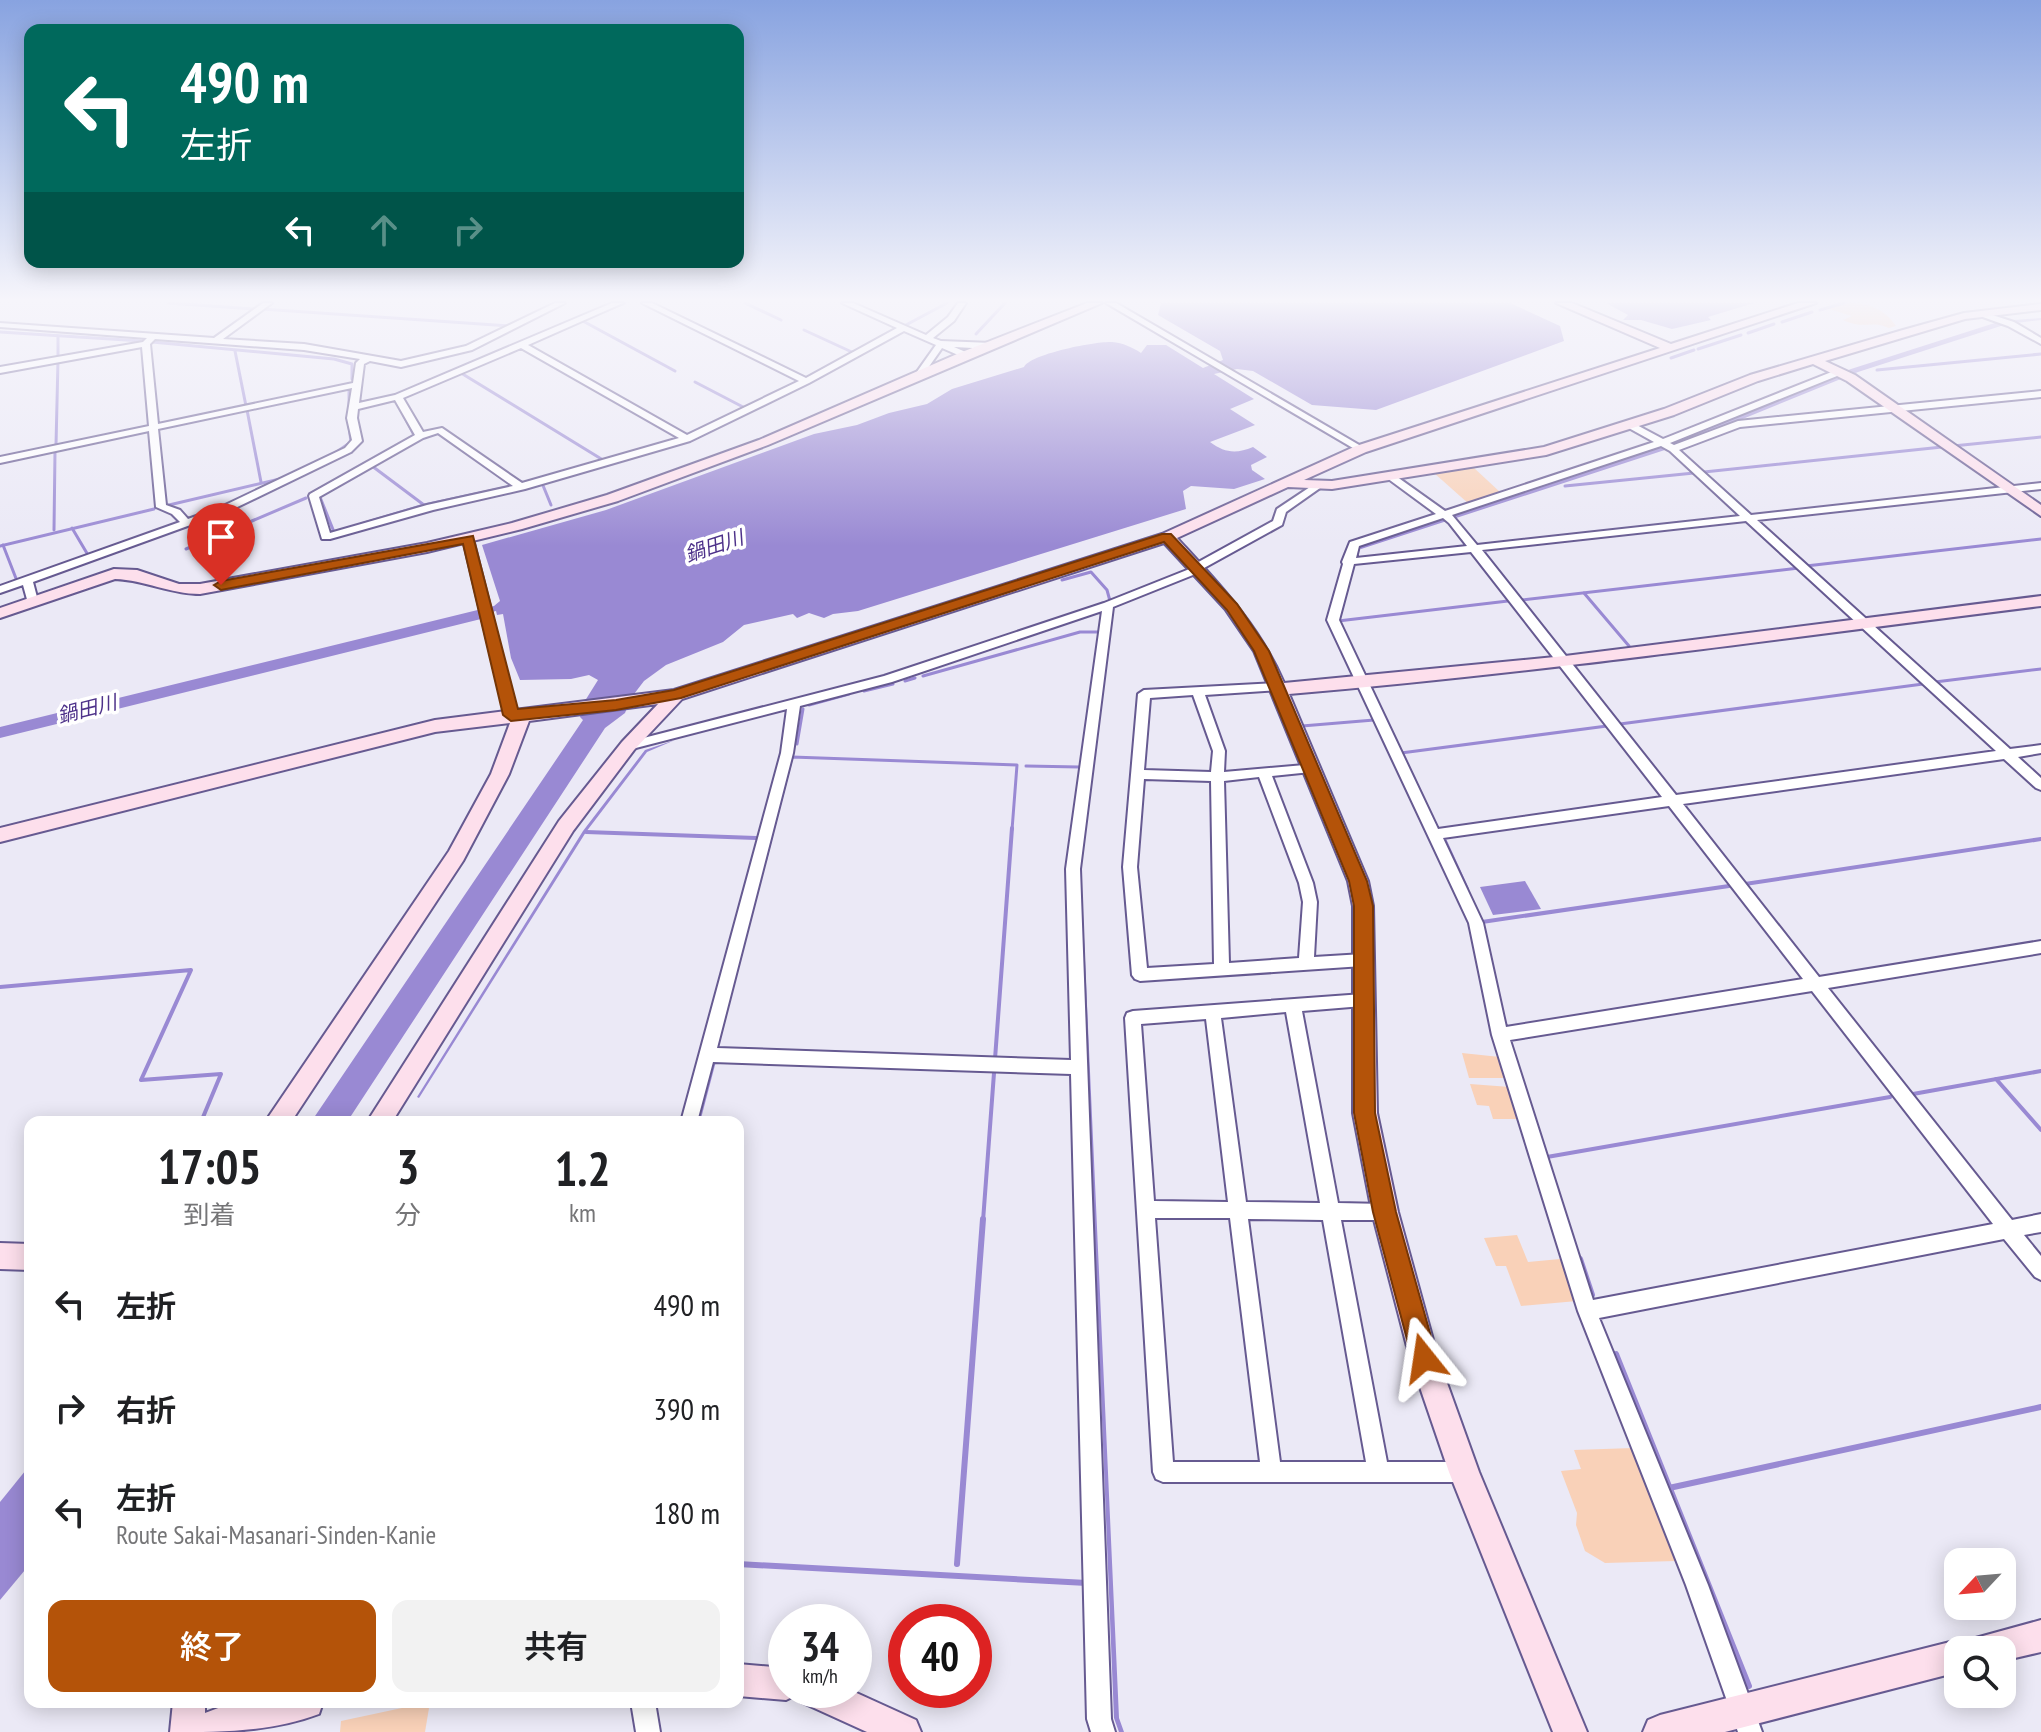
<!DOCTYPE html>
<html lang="ja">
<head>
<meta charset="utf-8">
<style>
	:root { --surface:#fff; --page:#f2f2f2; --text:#202124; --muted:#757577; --accent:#b45309 }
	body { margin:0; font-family:"PT Sans Narrow","Noto Sans JP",sans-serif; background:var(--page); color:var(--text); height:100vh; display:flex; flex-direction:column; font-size:30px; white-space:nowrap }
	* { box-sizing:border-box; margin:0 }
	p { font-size:26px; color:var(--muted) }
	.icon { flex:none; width:44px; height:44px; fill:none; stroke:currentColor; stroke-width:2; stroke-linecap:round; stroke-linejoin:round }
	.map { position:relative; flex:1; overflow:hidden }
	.side { position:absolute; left:24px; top:1116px; width:720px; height:592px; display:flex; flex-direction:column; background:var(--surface); border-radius:16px; box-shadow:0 4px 20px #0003 }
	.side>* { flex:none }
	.banner { position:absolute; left:24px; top:24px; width:720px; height:244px; border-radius:16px; box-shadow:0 4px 20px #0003; background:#00695c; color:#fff; overflow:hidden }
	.needle { width:52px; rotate:244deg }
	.fabs { position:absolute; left:1944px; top:1548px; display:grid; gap:16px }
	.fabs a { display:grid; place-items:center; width:72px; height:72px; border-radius:16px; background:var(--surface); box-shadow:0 4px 20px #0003; font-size:40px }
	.speed { position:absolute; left:768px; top:1604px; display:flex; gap:16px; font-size:40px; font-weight:700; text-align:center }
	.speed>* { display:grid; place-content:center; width:104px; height:104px; border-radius:50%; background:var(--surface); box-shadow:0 4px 20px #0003; line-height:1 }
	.speed small { font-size:20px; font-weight:400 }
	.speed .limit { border:12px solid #d22; background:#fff; color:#111 }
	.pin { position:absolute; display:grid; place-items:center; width:68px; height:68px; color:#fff; margin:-82px -34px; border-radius:50% 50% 50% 0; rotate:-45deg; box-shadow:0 0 8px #0007 }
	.pin .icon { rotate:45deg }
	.me { position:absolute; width:88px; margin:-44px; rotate:345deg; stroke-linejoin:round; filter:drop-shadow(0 0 6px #0008) }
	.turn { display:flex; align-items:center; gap:28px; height:168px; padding:0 24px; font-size:36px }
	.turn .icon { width:104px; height:104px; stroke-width:2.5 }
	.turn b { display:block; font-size:56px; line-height:68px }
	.lanes { display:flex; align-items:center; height:76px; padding:0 24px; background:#0003; justify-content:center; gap:40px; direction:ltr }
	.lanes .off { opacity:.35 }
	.eta { display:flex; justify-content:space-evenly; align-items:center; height:136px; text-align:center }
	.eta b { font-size:48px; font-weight:600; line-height:56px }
	.button { display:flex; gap:16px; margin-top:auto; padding:16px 24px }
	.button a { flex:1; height:92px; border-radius:16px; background:var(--accent); color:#fff; font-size:32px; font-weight:600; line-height:92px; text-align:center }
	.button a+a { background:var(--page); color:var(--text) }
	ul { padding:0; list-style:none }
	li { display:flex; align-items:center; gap:24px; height:104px; padding:0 24px }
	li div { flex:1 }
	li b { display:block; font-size:30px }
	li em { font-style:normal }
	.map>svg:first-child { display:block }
</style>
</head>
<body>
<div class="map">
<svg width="2041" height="1732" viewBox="0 0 2041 1732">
	<rect width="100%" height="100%" fill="#ebe9f6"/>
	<g fill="#f9d1b8">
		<path d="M 1849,303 C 1868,303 1885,309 1896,326 L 1889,328 C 1870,320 1865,330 1843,320 L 1852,316 L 1829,309 Z"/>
		<polygon points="1473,467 1501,493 1469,504 1434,473"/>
		<polygon points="1462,1053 1500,1057 1507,1078 1469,1078"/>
		<polygon points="1470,1084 1510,1087 1519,1119 1493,1119 1489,1106 1477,1105"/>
		<polygon points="1517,1235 1528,1262 1560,1259 1577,1301 1521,1306 1506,1266 1496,1266 1484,1238"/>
		<polygon points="1633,1448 1676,1561 1605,1563 1585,1551 1576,1525 1577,1513 1561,1471 1581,1469 1574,1450"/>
		<polygon points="430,1702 425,1732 340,1732 341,1721"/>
	</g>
	<g fill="#9989d3">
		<path d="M 1161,303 L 1510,303 L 1560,326 L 1564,341 L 1376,410 L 1312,405 L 1253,371 L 1237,369 L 1214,374 L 1254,399 L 1230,409 L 1255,425 L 1210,442 C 1225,453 1236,454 1253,447 L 1267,457 L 1251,465 L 1252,470 L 1265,479 L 1234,489 L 1191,486 L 1183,491 L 1186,509 L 858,611 L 833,614 L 824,618 L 809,613 L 797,618 L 793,614 L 744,625 L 723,642 L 666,665 L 644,681 L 631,698 L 625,713 L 605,728 L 347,1122 L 311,1122 L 583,720 L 580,717 L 583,704 L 598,680 L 589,675 L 571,679 L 520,680 L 511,658 L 503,614 L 497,615 L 496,611 L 484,614 L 485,618 L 0,738 L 0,727 L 494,606 L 500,601 L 482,545 L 606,510 L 814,434 L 857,425 L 889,413 L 927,404 L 952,389 L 1024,367 C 1030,354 1096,341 1112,342 C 1123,343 1132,347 1141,353 L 1147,345 L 1166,345 L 1203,368 L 1223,360 L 1220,351 L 1158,315 Z"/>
		<polygon points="1606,303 1754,303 1708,317 1711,320 1672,329 1641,320 1623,320 1628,315"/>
		<polygon points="2041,318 2041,320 2007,324 1858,372 1674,447 1361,549 1358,546 1668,444 1851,369 2001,321"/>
		<polygon points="1110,631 1083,831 1081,871 1119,1718 1124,1732 1119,1732 1114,1718 1080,871 1082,831"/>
		<polygon points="675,740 647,752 586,832 419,1098 417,1097 583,831 645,750"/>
		<polygon points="1525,881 1541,909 1493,915 1480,887"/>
		<polygon points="30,1465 30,1564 0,1600 0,1502"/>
	</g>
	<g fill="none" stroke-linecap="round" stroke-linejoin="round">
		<g stroke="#9989d3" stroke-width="3">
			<polyline points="168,303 254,309"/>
			<polyline points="745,303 781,320"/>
			<polyline points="262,309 511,326"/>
			<polyline points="1820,310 1844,303"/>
			<polyline points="605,311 625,303"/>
			<polyline points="535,313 552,305"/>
			<polyline points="581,320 675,371"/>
			<polyline points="1782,322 1812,312"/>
			<polyline points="904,326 947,303"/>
			<polyline points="804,330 854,353"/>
			<polyline points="0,332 142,341"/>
			<polyline points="1748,333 1774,324"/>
			<polyline points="976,334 1005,303"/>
			<polyline points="58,336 58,356"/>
			<polyline points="152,342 334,359 352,364 352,379"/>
			<polyline points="1698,349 1741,335"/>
			<polyline points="235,351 246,406"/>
			<polyline points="1671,358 1694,350"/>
			<polyline points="1877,370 2041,354"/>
			<polyline points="461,373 603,460"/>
			<polyline points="695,382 745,408"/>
			<polyline points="349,389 349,409"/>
			<polyline points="247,410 261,482"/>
			<polyline points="404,416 414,435 411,439"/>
			<polyline points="56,445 58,360"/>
			<polyline points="1953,446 2041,437"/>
			<polyline points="335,453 351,442 349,426"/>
			<polyline points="372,466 424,505"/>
			<polyline points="1704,472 1942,447"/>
			<polyline points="542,483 551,505"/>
			<polyline points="1565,486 1694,473"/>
			<polyline points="320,497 334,532 337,531"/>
			<polyline points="169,505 284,478"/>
			<polyline points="361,524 424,505 513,486"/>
			<polyline points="72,528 88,555"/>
			<polyline points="54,530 55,452"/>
			<polyline points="3,545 17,581"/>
			<polyline points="0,546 154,509"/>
			<polyline points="186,549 306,498"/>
			<polyline points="1806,566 2041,539"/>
			<polyline points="1062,580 1091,572 1107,590 1110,601"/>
			<polyline points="1584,593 1629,646"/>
			<polyline points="1521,600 1799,568"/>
			<polyline points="1338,621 1508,601"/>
			<polyline points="923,676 1080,632 1098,632"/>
			<polyline points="905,681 915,678"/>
			<polyline points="1935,682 2041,669"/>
			<polyline points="864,691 893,684"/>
			<polyline points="809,705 849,694"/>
			<polyline points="1620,724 1923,684"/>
			<polyline points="1302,726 1374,720"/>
			<polyline points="797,744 803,709"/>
			<polyline points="1401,753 1607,726"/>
			<polyline points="1026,766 1079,767"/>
			<polyline points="773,830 792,757 1017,765 1012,830"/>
		</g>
		<g stroke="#9989d3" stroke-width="4">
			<polyline points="586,832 756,838"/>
			<polyline points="1445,841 1467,889"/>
			<polyline points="765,860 773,828"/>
			<polyline points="1745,884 2041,839"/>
			<polyline points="1482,922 1729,886"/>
			<polyline points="0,987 191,970 141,1080 221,1074 201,1122"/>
			<polyline points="995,1059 1012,828"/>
			<polyline points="1996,1079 2041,1130"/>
			<polyline points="1913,1094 2041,1071"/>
			<polyline points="698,1122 714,1061"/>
			<polyline points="1547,1157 1890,1097"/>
			<polyline points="983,1221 994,1073"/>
		</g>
		<g stroke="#9989d3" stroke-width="6">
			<polyline points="1580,1259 1592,1295"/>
			<polyline points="1616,1354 1749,1686"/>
			<polyline points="1669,1488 2041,1407"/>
			<polyline points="738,1564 1087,1583"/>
			<polyline points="957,1564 983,1219"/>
		</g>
		<defs>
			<g id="street">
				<path d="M 263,303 L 272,303 L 223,339 L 304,344 L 401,361 L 466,346 L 555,303 L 565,303 L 472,350 L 401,367 L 370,361 L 364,364 L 359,403 L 395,395 L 612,303 L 623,303 L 528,345 L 687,435 L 799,381 L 642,303 L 652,303 L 806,378 L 897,328 L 842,303 L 853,303 L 926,335 L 948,317 L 958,303 L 966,303 L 954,321 L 933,338 L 941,341 L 992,343 L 996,346 L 992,349 L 954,347 L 968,353 L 969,355 L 965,358 L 942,348 L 921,378 L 918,379 L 914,376 L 936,345 L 904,331 L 809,383 L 690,441 L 525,489 L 433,510 L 330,539 L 322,539 L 309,496 L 310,494 L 415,435 L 395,400 L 358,409 L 357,418 L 362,441 L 351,452 L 229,511 L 33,582 L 38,601 L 36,603 L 28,603 L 23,585 L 0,593 L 0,586 L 180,522 L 172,514 L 156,507 L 149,431 L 0,463 L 0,457 L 149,426 L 142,347 L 0,373 L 0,367 L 143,342 L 147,338 L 0,327 L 0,323 L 214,338 ZM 155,339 L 304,350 L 360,359 L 356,363 L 353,383 L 158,424 L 150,344 ZM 521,348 L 679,438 L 522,483 L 442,428 L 423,432 L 403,398 ZM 352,388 L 347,418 L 352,440 L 345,448 L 221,507 L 188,519 L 180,510 L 166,505 L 158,429 ZM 438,433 L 513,486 L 427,505 L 330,533 L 319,497 L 423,438 Z"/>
				<polygon points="1106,303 1116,303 1366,449 1358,451"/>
				<polygon points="1983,312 2014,322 2041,338 2041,344 2008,326 1980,316 1980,312"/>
				<path d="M 1839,369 L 1843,372 L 1842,374 L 1670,443 L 1674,445 L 1738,421 L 2041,391 L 2041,397 L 1740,427 L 1679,450 L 1751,515 L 2041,483 L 2041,489 L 1757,520 L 2010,749 L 2041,745 L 2041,753 L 2018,757 L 2041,778 L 2041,790 L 2036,788 L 2004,759 L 1683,804 L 1819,977 L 2041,941 L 2041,953 L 1828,988 L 2012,1220 L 2041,1214 L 2041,1232 L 2024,1235 L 2041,1256 L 2041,1280 L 2035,1277 L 2004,1239 L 1599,1318 L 1708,1585 L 1762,1732 L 1738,1732 L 1686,1585 L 1578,1311 L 1492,1035 L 1469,923 L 1327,620 L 1343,564 L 1342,562 L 1350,542 L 1436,514 L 1387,478 L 1387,474 L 1393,474 L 1445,511 L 1654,442 L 1627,427 L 1627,423 L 1633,423 L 1663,439 ZM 1661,446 L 1670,451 L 1740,516 L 1477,545 L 1452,515 ZM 1443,518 L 1449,523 L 1467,546 L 1356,558 L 1359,546 ZM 1746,521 L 1996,751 L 1676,795 L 1482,550 ZM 1471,552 L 1662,797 L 1438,829 L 1339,620 L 1354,564 ZM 1669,806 L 1803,979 L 1506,1027 L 1483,923 L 1443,838 ZM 1812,991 L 1993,1224 L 1593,1300 L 1510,1040 Z"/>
				<path d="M 1316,483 L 1321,486 L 1320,488 L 1286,512 L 1282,525 L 1204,568 L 1203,571 L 1113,607 L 1080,869 L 1111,1719 L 1115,1732 L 1091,1732 L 1087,1719 L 1071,1074 L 713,1062 L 697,1122 L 681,1122 L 781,753 L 787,709 L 628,750 L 622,746 L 628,742 L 884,676 L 1104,603 L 1192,568 L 1193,565 L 1273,521 L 1277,509 ZM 1102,611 L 1066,869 L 1071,1060 L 717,1048 L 793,753 L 800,706 L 892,682 Z"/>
				<polygon points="468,536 473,539 517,715 511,719 505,715 463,539"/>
				<path d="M 1277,683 L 1281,684 L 1283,687 L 1281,690 L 1205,695 L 1225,751 L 1224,772 L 1316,764 L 1317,767 L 1311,772 L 1272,776 L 1313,883 L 1317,902 L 1314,957 L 1363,954 L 1368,956 L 1371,960 L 1368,964 L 1363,966 L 1140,981 L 1135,979 L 1132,975 L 1123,867 L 1138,694 L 1144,690 ZM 1193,695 L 1213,751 L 1211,772 L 1144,770 L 1150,698 ZM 1259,777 L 1299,883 L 1303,902 L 1299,958 L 1229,963 L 1224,781 ZM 1144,779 L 1211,781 L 1214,964 L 1147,968 L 1137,867 Z"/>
				<path d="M 1363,994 L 1368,995 L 1371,1000 L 1368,1005 L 1363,1006 L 1302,1011 L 1338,1203 L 1385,1204 L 1391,1206 L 1394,1212 L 1391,1218 L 1385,1220 L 1341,1220 L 1387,1462 L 1464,1462 L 1471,1465 L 1474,1472 L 1471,1479 L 1464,1482 L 1163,1482 L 1156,1479 L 1153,1472 L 1125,1018 L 1127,1013 L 1133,1011 ZM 1286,1012 L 1320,1203 L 1246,1202 L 1221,1018 ZM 1206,1019 L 1228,1202 L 1154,1201 L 1141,1024 ZM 1155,1218 L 1230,1218 L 1260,1462 L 1173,1462 ZM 1248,1219 L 1323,1220 L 1366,1462 L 1280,1462 Z"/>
				<polygon points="631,1702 655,1702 660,1732 636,1732"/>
			</g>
			<g id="secondary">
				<path d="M 1087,303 L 1102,303 L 768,445 L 618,501 L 522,529 L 427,552 L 200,594 C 170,594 145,580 115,579 L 0,618 L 0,608 L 114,569 L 137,570 L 179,584 L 200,584 L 427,543 L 512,523 L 607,495 L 759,440 L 957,354 Z"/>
				<path d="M 1556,303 L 1572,303 L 1671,344 L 1798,303 L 1816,303 L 1366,452 L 1304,480 L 1332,481 L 1544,447 L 1664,409 L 1750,375 L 1903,330 L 1964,313 L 2041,304 L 2041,310 L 1965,319 L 1825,361 L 1855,375 L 2041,505 L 2041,516 L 1847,381 L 1813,364 L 1758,381 L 1674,415 L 1546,455 L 1332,489 L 1288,487 L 1177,538 C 1219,584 1259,625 1284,683 L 1565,656 L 2041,596 L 2041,606 C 1790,637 1540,673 1289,694 L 1368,881 L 1373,906 L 1377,1113 L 1398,1212 L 1438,1358 L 1479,1472 L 1587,1732 L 1553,1732 L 1449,1472 L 1410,1358 L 1372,1212 L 1353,1113 L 1353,906 L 1348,881 L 1254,651 L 1226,610 L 1164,543 L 682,699 L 634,750 L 573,831 L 392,1122 L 367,1122 L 559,821 L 622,742 L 658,704 L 529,721 L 509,774 L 463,861 L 291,1122 L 265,1122 L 449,851 L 491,774 L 510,723 L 435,732 L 0,842 L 0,828 L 435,720 L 674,690 L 1162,534 L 1356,446 L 1660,348 Z"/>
				<polygon points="0,1243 30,1244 30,1270 0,1269"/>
				<polygon points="2041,1620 2041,1652 2002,1661 2002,1650 1958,1650 1958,1672 1725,1732 1643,1732 1648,1720 1660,1715 1958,1640 1969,1645 1972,1639"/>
				<polygon points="738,1664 786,1668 786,1690 850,1690 916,1720 921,1732 867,1732 801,1702 798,1694 786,1700 738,1696"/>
				<path d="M 173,1702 L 205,1702 L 205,1713 L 234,1702 L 323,1702 L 319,1714 C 272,1732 220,1732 170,1732 Z"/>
			</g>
		</defs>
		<use href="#street" stroke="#665a91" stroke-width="4"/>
		<use href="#secondary" stroke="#665a91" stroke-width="4"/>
		<use href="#street" fill="#fff" fill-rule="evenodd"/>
		<use href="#secondary" fill="#fddfec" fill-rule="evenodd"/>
	</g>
	<linearGradient id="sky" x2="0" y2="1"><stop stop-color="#88a3e0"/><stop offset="0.55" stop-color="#f6f5fb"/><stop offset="1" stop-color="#f6f5fb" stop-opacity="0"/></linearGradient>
	<rect width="2041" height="546" fill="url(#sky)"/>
	<polygon fill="#b45309" stroke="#753606" stroke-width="2" points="1162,534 1171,534 1237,604 1269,651 1367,881 1373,906 1375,1113 1396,1212 1437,1358 1433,1367 1424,1371 1415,1367 1412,1358 1373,1212 1354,1113 1354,906 1349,881 1254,651 1227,610 1164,542 681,698 616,710 511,721 503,715 463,544 221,590 214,585 221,581 473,536 518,709 616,700 674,690"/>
	<g text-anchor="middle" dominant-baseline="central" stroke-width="7" stroke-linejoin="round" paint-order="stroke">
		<g font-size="20" font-style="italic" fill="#4e328a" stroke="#fff">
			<text transform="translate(714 546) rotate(-18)">鍋田川</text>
			<text transform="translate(87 709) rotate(-14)">鍋田川</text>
		</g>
	</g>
</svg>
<div class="fabs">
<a><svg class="needle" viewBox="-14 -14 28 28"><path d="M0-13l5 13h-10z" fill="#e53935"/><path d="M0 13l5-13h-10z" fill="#757577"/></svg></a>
<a><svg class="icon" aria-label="search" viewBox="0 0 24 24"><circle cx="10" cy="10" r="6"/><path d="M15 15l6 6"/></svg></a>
</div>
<div class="speed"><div>34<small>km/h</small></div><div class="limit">40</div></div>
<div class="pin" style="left:221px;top:585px;background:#d93025"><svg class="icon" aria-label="arrive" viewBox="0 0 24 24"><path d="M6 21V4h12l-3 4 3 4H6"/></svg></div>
<svg class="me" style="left:1424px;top:1358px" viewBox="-20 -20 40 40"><path d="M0-17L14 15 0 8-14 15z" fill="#b45309" stroke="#fff" stroke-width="4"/></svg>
<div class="banner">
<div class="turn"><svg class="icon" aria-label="left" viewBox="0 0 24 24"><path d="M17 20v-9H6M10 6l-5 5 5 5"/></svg><div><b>490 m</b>左折</div></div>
<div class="lanes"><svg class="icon" aria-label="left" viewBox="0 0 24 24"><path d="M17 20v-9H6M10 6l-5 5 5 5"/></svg><svg class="icon off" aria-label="ahead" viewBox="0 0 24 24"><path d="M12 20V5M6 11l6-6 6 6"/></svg><svg class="icon off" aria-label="right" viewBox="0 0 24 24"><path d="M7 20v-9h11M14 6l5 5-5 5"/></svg></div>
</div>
<section class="side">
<div class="eta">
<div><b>17:05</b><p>到着</p></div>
<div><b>3</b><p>分</p></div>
<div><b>1.2</b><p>km</p></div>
</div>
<ul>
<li><svg class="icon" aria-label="left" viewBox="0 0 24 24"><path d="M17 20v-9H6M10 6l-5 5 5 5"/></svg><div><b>左折</b></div><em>490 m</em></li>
<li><svg class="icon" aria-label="right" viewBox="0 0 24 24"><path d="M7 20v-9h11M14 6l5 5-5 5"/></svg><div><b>右折</b></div><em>390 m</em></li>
<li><svg class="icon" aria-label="left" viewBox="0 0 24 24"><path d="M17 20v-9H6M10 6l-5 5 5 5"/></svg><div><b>左折</b><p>Route Sakai-Masanari-Sinden-Kanie</p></div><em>180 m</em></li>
</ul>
<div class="button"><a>終了</a><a>共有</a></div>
</section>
</div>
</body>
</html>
